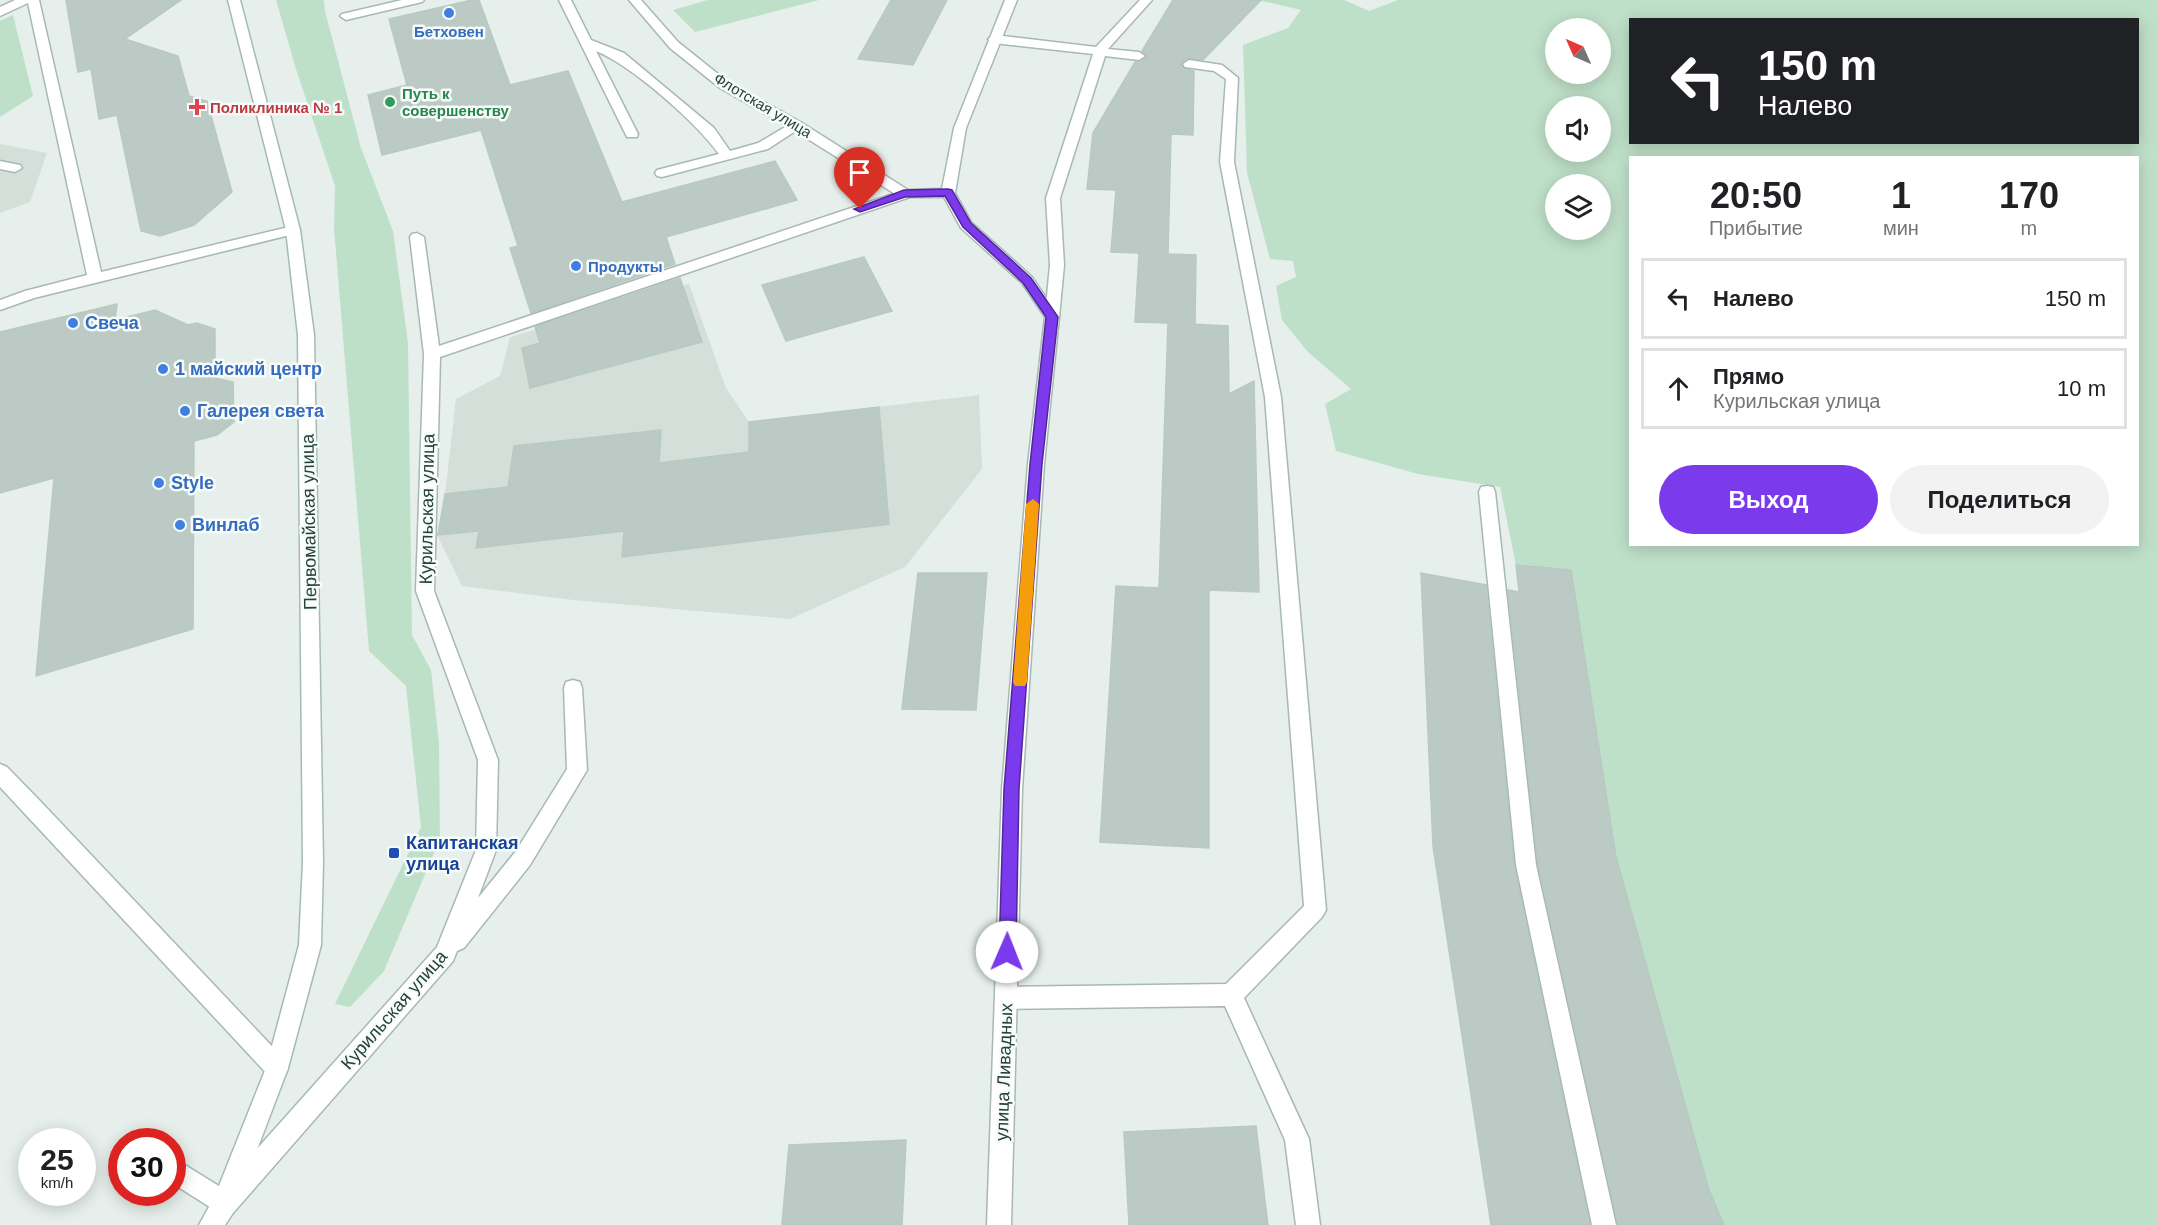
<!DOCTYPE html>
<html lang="ru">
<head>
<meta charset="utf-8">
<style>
	:root { --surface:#fff; --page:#f2f2f2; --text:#202124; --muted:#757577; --line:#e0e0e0; --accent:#7c3aed }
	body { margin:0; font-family:Arial,sans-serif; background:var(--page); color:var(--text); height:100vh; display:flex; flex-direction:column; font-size:22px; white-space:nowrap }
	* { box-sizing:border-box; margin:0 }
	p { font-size:20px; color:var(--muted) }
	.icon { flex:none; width:33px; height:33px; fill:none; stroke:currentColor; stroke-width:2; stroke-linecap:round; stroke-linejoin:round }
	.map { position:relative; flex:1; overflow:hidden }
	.sheet { position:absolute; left:1629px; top:156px; width:510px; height:390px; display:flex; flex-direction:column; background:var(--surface); border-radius:0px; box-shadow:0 3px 15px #0003 }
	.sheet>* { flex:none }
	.top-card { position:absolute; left:1629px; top:18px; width:510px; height:126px; border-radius:0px; box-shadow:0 3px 15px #0003; background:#202124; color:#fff; overflow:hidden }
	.needle { width:39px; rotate:315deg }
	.controls { position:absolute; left:1545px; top:18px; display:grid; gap:12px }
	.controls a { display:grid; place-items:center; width:66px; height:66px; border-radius:50%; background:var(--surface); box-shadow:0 3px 15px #0003; font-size:30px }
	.speed { position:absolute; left:18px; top:1128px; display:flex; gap:12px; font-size:30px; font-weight:700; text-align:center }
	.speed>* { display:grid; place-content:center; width:78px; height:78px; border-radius:50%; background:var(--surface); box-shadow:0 3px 15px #0003; line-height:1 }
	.speed small { font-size:15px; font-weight:400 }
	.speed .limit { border:9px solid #d22; background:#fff; color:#111 }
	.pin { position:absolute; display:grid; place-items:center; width:51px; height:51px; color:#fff; margin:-62px -26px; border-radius:50% 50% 50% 0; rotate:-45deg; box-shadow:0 0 6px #0007 }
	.pin .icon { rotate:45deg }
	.me { position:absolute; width:66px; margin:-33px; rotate:1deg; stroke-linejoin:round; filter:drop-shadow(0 0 4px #0008) }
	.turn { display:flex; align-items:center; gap:21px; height:126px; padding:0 30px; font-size:27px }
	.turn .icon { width:78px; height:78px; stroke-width:2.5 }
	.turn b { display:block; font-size:42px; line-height:51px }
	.eta { display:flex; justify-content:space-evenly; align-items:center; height:102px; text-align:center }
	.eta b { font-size:36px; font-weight:600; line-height:42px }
	.primary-button { display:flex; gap:12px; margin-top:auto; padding:12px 30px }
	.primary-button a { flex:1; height:69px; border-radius:36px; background:var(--accent); color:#fff; font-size:24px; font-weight:600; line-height:69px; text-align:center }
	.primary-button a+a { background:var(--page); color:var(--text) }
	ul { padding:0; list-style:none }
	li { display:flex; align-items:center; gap:18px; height:81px; margin:0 12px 9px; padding:0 18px; border:3px solid var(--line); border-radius:0px }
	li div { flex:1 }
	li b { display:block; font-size:22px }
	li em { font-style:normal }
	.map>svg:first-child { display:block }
</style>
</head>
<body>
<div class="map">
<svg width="2157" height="1225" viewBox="0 0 2157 1225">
	<rect width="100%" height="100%" fill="#e6efeb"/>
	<g fill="#d4dfda">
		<polygon points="0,144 47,153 30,202 0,213"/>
		<polygon points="689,284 726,388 749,422 979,395 982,469 905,567 790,619 573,600 462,586 437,535 445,494 456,399 500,376 510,337"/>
	</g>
	<g fill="#bfe0c8" fill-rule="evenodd">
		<polygon points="276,0 324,0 325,11 361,148 393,231 408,343 412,635 431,670 439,743 440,839 384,971 350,1007 335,1004 421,827 406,686 369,651 334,228 335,186 296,69"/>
		<polygon points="708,0 819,0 695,32 673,10"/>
		<path d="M 1258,0 L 1344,0 L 1369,11 L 1398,0 L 2157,0 L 2157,1225 L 1724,1225 L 1709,1190 L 1516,565 L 1500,487 L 1418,474 L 1336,451 L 1325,404 L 1351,389 L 1308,352 L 1282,320 L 1276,286 L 1296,277 L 1293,261 L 1270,259 L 1247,173 L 1243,45 L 1288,28 L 1301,10 ZM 1630,20 L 2138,20 L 2138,142 L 1630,142 ZM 1556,28 L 1600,28 L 1600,74 L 1556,74 ZM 1556,106 L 1600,106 L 1600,152 L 1556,152 ZM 1630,158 L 2138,158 L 2138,544 L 1630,544 ZM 1556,184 L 1600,184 L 1600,230 L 1556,230 Z"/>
		<polygon points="13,15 33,96 0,117 0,21"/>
	</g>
	<g fill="#bbcac4" stroke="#b8c9c2" stroke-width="1.5">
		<polygon points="66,0 181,0 125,39 178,56 189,96 207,101 232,192 194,225 160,236 141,231 117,115 99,119 91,69 78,72"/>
		<polygon points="472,0 479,0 510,85 568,71 622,202 775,161 797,200 666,237 675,264 531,313 510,248 518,246 481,130 382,155 368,95 407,85 389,19"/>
		<polygon points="891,0 947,0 913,65 858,59"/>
		<polygon points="1173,0 1261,0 1203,60 1189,58 1182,62 1183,68 1194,71 1193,135 1171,134 1168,254 1196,255 1195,324 1171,323 1228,326 1229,394 1254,381 1259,592 1209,590 1209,848 1100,842 1116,586 1159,588 1168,323 1135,322 1139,253 1111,252 1116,190 1087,189 1093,133 1135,62 1140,62 1147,57 1142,51"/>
		<polygon points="864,257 892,311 786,341 762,285"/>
		<polygon points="680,278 702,342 530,388 522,348 540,343 535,327"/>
		<polygon points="117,304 115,320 155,310 188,325 197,323 215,329 215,378 233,382 234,422 217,435 194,441 193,629 36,676 54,478 0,493 0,332"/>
		<polygon points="879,407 889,524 622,557 624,531 476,548 479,531 438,535 445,494 508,487 514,446 661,430 659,463 749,452 749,422"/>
		<polygon points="1516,565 1571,570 1616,857 1709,1190 1724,1225 1618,1225 1538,865 1508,590 1519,592"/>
		<polygon points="918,573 987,573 976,710 902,709"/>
		<polygon points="1421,573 1486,585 1514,865 1590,1225 1491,1225 1433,846"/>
		<polygon points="1256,1126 1268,1225 1129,1225 1124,1132"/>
		<polygon points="906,1140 902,1225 782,1225 789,1145"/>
	</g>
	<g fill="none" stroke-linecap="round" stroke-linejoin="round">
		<defs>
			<g id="lane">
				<polygon points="15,0 39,0 101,272 293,226 300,230 298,233 34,298 0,310 0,300 25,291 87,275 28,3 0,16 0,7"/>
				<polygon points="402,0 424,0 422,2 346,20 340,16 342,14"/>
				<path d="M 559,0 L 571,0 L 591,40 L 624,53 L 714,128 L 730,151 L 758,143 L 792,123 L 802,123 L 803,126 L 768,149 L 662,177 L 657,176 L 655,173 L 657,170 L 719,154 C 696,122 631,65 596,51 L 638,134 L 637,137 L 627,137 Z"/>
				<polygon points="1140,0 1152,0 1108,49 1139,52 1145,56 1139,60 1105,56 1060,198 1064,265 1059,317 1057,321 1047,321 1045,317 1050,265 1046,198 1093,54 994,43 988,39 994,35 1096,47"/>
				<polygon points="1189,60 1222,65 1238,78 1234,162 1281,397 1326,910 1322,917 1244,998 1309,1139 1320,1225 1296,1225 1285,1140 1225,1006 1006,1009 998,1006 995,998 998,990 1006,987 1226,984 1304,906 1265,397 1220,162 1226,79 1214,71 1185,67 1183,64"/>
				<polygon points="0,161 20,165 22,168 15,172 0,169"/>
				<polygon points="905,190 910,191 912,194 910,197 440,357 434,591 498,760 496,850 478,898 516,851 567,769 564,688 566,682 573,680 580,682 582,688 587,770 530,865 464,948 457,951 453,961 233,1213 224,1216 172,1183 172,1157 222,1188 437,947 476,850 478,760 416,591 424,354 410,237 412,234 417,233 424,237 439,346"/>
				<polygon points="1487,486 1493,487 1495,492 1536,865 1616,1225 1592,1225 1516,865 1479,492 1481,487"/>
				<polygon points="0,764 7,767 42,803 285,1060 288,1068 285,1076 277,1079 269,1076 0,787"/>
			</g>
			<polygon id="street" points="629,0 641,0 678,42 728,82 802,123 908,190 942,189 954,128 1005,0 1017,0 966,128 955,193 971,222 1032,277 1059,317 1044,464 1022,789 1011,1225 987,1225 1002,789 1028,464 1045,317 1022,283 961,228 944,197 900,197 792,129 720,88 670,48"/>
			<polygon id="secondary" points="228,0 240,0 300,230 314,335 323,862 321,945 288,1068 233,1213 225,1225 199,1225 215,1196 266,1068 299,945 303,862 298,335 286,230"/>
		</defs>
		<use href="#lane" stroke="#a8b8b2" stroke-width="3"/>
		<use href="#street" stroke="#a8b8b2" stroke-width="3"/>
		<use href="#secondary" stroke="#a4bbb3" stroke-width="3"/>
		<use href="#lane" fill="#fff" fill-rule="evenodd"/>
		<use href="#street" fill="#fff" fill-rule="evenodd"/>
		<use href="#secondary" fill="#fff" fill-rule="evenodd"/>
	</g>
	<polygon fill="#7c3aed" stroke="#51269a" stroke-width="1.5" points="948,189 952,190 971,223 1031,278 1058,317 1042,464 1019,789 1016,952 1013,958 1007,960 1002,958 999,952 1004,789 1030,464 1046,317 1023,283 963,227 945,196 905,197 860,212 854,209 904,190"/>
	<polygon fill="#f59e0b" points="1033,499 1039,504 1027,682 1025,686 1015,686 1013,682 1026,504"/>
	<g fill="#3f7fe0" stroke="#f7fbf9" stroke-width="2">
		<circle cx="449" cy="13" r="6"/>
		<circle cx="576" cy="266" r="6"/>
		<circle cx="73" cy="323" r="6"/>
		<circle cx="163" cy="369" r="6"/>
		<circle cx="185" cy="411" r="6"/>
		<circle cx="159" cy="483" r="6"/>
		<circle cx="180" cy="525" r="6"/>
	</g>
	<circle fill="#2e9e5b" stroke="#f7fbf9" stroke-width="2" cx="390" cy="102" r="6"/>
	<path fill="#e0444e" stroke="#f7fbf9" stroke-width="2" d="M194 98h6v6h6v6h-6v6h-6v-6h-6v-6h6z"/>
	<rect fill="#1a4fb4" stroke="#f7fbf9" stroke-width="2" x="388" y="847" width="12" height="12" rx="3"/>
	<g text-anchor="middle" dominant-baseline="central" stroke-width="5" stroke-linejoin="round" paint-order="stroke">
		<g font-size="15" font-weight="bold" fill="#366cbe" stroke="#f7fbf9">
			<text x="449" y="31">Бетховен</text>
			<text x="588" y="266" text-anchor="start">Продукты</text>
		</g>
		<g font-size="15" font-weight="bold" fill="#27864d" stroke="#f7fbf9" text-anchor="start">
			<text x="402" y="93">Путь к<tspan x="402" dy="17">совершенству</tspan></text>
		</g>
		<g font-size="15" fill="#24423a" stroke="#f7fbf9">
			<text transform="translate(763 105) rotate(31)">Флотская улица</text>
		</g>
		<g font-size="15" font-weight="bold" fill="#be3a42" stroke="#f7fbf9" text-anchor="start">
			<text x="210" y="107">Поликлиника № 1</text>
		</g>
		<g font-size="18" font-weight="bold" fill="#366cbe" stroke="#f7fbf9" text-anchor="start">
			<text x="85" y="323">Свеча</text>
			<text x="175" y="369">1 майский центр</text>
			<text x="197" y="411">Галерея света</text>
			<text x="171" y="483">Style</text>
			<text x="192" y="525">Винлаб</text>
		</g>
		<g font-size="18" fill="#24423a" stroke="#f7fbf9">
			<text transform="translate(427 509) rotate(-89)">Курильская улица</text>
			<text transform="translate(309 522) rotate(-91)">Первомайская улица</text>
			<text transform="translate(394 1010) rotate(-49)">Курильская улица</text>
			<text transform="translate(1004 1072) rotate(-88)">улица Ливадных</text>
		</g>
		<g font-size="18" font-weight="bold" fill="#164399" stroke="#f7fbf9" text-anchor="start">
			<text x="406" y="843">Капитанская<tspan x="406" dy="21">улица</tspan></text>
		</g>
	</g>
</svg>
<div class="controls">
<a><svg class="needle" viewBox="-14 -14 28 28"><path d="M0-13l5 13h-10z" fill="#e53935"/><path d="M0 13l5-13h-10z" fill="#757577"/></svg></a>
<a><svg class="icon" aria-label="sound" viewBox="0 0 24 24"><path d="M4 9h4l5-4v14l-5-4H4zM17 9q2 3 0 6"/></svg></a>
<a><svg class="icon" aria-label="layers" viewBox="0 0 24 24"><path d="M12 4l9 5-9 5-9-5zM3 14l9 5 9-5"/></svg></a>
</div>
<div class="speed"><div>25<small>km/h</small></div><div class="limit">30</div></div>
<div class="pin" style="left:860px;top:209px;background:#d93025"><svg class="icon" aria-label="arrive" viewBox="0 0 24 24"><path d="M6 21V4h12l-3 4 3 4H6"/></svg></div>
<svg class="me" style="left:1007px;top:952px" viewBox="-20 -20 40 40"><circle r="19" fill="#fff"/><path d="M0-13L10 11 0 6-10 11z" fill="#7c3aed"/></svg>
<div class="top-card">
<div class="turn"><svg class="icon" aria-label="left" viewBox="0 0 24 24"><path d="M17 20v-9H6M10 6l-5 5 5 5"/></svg><div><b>150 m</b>Налево</div></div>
</div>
<section class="sheet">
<div class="eta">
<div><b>20:50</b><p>Прибытие</p></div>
<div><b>1</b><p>мин</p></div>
<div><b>170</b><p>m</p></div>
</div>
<ul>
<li><svg class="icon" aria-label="left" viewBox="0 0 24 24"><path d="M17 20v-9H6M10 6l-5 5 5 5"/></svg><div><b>Налево</b></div><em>150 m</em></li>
<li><svg class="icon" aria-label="ahead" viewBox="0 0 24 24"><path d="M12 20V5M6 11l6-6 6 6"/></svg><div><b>Прямо</b><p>Курильская улица</p></div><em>10 m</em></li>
</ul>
<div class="primary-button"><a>Выход</a><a>Поделиться</a></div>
</section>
</div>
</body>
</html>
